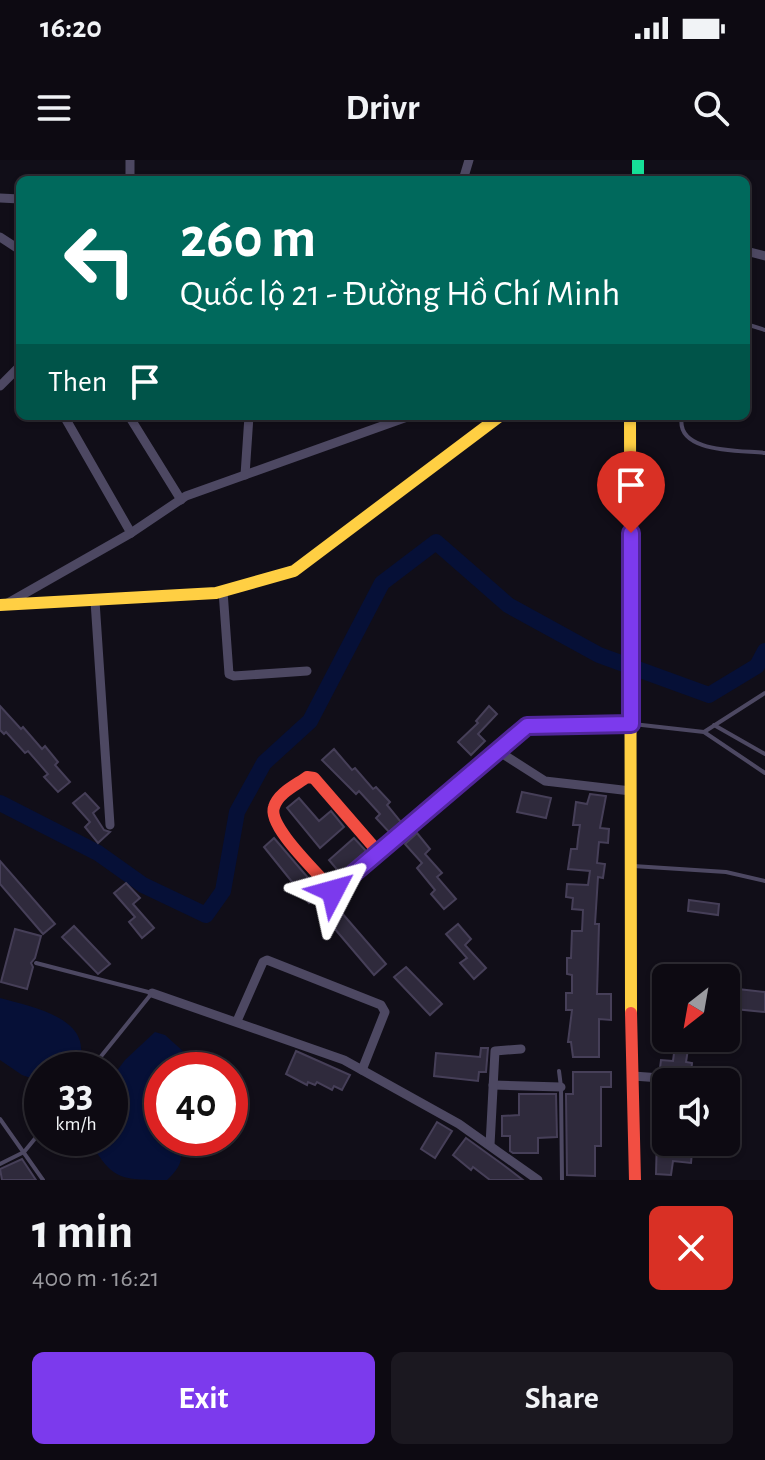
<!DOCTYPE html>
<html lang="en">
<head>
<meta charset="utf-8">
<style>
	:root { --surface:#0d0a12; --page:#1b1820; --text:#f1f3f6; --muted:#9a9a9f; --line:#2d2b32; --accent:#7c3aed }
	body { margin:0; font-family:"Alegreya Sans",sans-serif; background:var(--page); color:var(--text); height:100vh; display:flex; flex-direction:column; font-size:30px; white-space:nowrap }
	* { box-sizing:border-box; margin:0 }
	p { font-size:26px; color:var(--muted) }
	.icon { flex:none; width:44px; height:44px; fill:none; stroke:currentColor; stroke-width:2; stroke-linecap:round; stroke-linejoin:round }
	.map { position:relative; height:1020px; overflow:hidden }
	.side { display:flex; flex-direction:column; background:var(--surface); flex:1 }
	.side>* { flex:none }
	.hud { position:absolute; left:16px; top:16px; width:734px; height:244px; border-radius:12px; box-shadow:0 2px 6px #0004,0 0 0 2px var(--line); background:#00695c; color:#fff; overflow:hidden }
	.needle { width:52px; rotate:211deg }
	.controls { position:absolute; left:652px; top:804px; display:grid; gap:16px }
	.controls a { display:grid; place-items:center; width:88px; height:88px; border-radius:12px; background:var(--surface); box-shadow:0 2px 6px #0004,0 0 0 2px var(--line); font-size:40px }
	.speed { position:absolute; left:24px; top:892px; display:flex; gap:16px; font-size:40px; font-weight:700; text-align:center }
	.speed>* { display:grid; place-content:center; width:104px; height:104px; border-radius:50%; background:var(--surface); box-shadow:0 2px 6px #0004,0 0 0 2px var(--line); line-height:1 }
	.speed small { font-size:20px; font-weight:400 }
	.speed .limit { border:12px solid #d22; background:#fff; color:#111 }
	.pin { position:absolute; display:grid; place-items:center; width:68px; height:68px; color:#fff; margin:-82px -34px; border-radius:50% 50% 50% 0; rotate:-45deg; box-shadow:0 0 8px #0007 }
	.pin .icon { rotate:45deg }
	.me { position:absolute; width:88px; margin:-44px; rotate:51deg; stroke-linejoin:round; filter:drop-shadow(0 0 6px #0008) }
	.turn { display:flex; align-items:center; gap:28px; height:168px; padding:0 32px; font-size:36px }
	.turn .icon { width:104px; height:104px; stroke-width:2.5 }
	.turn b { display:block; font-size:56px; line-height:68px }
	.then { display:flex; align-items:center; height:76px; padding:0 32px; background:#0003; gap:16px; font-size:30px }
	.round { display:grid; place-items:center; flex:none; width:84px; height:84px; border-radius:12px; background:var(--page) }
	.overview { display:flex; align-items:center; justify-content:space-between; height:136px; padding:0 32px }
	h1 { font-size:48px; font-weight:700; line-height:60px }
	.button { display:flex; gap:16px; margin-top:auto; padding:16px 32px }
	.button a { flex:1; height:92px; border-radius:12px; background:var(--accent); color:#fff; font-size:32px; font-weight:700; line-height:92px; text-align:center }
	.button a+a { background:var(--page); color:var(--text) }
	.status { display:flex; justify-content:space-between; align-items:center; height:56px; padding:0 40px; background:var(--surface); direction:ltr }
	.status svg { height:22px; fill:currentColor }
	header { display:flex; justify-content:space-between; align-items:center; height:104px; padding:0 32px; background:var(--surface); font-size:36px; font-weight:700 }
	.map>svg:first-child { display:block }
</style>
</head>
<body>
<div class="status"><b>16:20</b><svg viewBox="0 0 49 12"><path d="M0 12V9h3v3zM5 12V6h3v6zM10 12V3h3v9zM15 12V0h3v12zM26 1h20v11H26zM47 4h2v5h-2z"/></svg></div>
<header><svg class="icon" aria-label="menu" viewBox="0 0 24 24"><path d="M4 6h16M4 12h16M4 18h16"/></svg>Drivr<svg class="icon" aria-label="search" viewBox="0 0 24 24"><circle cx="10" cy="10" r="6"/><path d="M15 15l6 6"/></svg></header>
<div class="map">
<svg width="765" height="1020" viewBox="0 0 765 1020">
	<rect width="100%" height="100%" fill="#110e18"/>
	<g fill="#061037">
		<path d="M 0,838 C 35,848 100,859 76,910 L 42,910 L 42,922 L 22,915 L 0,900 Z"/>
		<path d="M 155,872 L 165,875 L 185,893 L 184,910 L 162,910 L 162,978 L 174,978 C 186,996 182,1006 167,1020 C 119,1020 112,1020 88,978 L 110,978 L 110,920 L 125,900 Z"/>
	</g>
	<g fill="none" stroke-linecap="round" stroke-linejoin="round">
		<polyline stroke="#061037" stroke-width="16" points="0,643 98,693 143,725 206,755 223,731 237,652 264,603 310,561 382,423 436,382 508,445 599,495 709,535 757,506 765,491"/>
	</g>
	<g fill="#2f2a3c" stroke="#463f58" stroke-width="2">
		<polygon points="0,546 21,569 23,567 42,589 45,586 58,602 55,605 70,622 58,632 44,617 48,614 28,591 25,593 6,572 4,574 0,570"/>
		<polygon points="489,546 497,554 478,574 485,581 471,595 458,582 478,563 476,561"/>
		<polygon points="334,589 352,610 355,608 373,629 376,627 390,642 387,645 401,662 389,672 376,658 380,654 359,631 356,634 322,600"/>
		<polygon points="522,632 551,638 546,658 517,652"/>
		<polygon points="85,633 99,648 93,653 104,670 110,672 98,683 85,667 90,662 73,643"/>
		<polygon points="590,634 606,636 600,668 609,669 608,683 599,682 597,703 605,704 603,718 598,717 595,764 599,764 597,834 611,834 611,860 599,859 599,897 573,897 571,882 568,882 572,850 566,850 566,833 572,833 572,815 567,814 567,798 571,798 572,771 582,771 583,750 572,749 573,738 566,737 567,724 588,725 590,711 568,709 571,689 577,689 578,679 580,665 573,665 576,642 587,644"/>
		<polygon points="299,638 319,661 331,651 344,667 320,688 287,648"/>
		<polygon points="417,673 430,689 425,694 442,713 437,717 456,739 444,749 431,734 435,730 417,708 422,703 405,684"/>
		<polygon points="274,678 321,733 309,743 264,687"/>
		<polygon points="354,678 366,691 340,713 329,700"/>
		<polygon points="0,701 55,764 43,774 0,724"/>
		<polygon points="126,723 140,738 133,744 154,768 142,778 129,762 135,757 114,733"/>
		<polygon points="689,740 719,744 718,755 688,751"/>
		<polygon points="335,745 386,804 374,815 323,755"/>
		<polygon points="458,764 471,779 465,785 486,808 474,819 460,803 467,798 446,774"/>
		<polygon points="74,766 110,804 98,814 62,777"/>
		<polygon points="15,769 41,776 35,798 31,803 33,807 27,829 1,822"/>
		<polygon points="406,807 442,844 430,855 394,817"/>
		<polygon points="738,829 765,832 765,852 735,849"/>
		<polygon points="676,878 702,878 700,890 688,889 686,902 692,903 691,913 664,911 664,908 660,908 661,900 673,901"/>
		<polygon points="481,888 488,888 486,912 479,912 478,921 434,916 436,893 480,897"/>
		<polygon points="296,891 350,915 342,930 334,926 332,930 317,922 315,925 308,922 307,925 286,914"/>
		<polygon points="573,912 611,912 611,927 601,927 601,986 595,986 595,1016 567,1015 566,934 573,934"/>
		<polygon points="519,934 556,934 557,977 538,978 538,993 513,993 510,991 510,976 502,976 502,956 519,955"/>
		<polygon points="437,962 452,971 435,998 421,989"/>
		<polygon points="657,977 666,978 666,982 693,982 691,1003 673,1001 671,1015 656,1014"/>
		<polygon points="466,978 502,1004 523,1020 490,1020 473,1007 471,1010 453,995"/>
		<polygon points="22,999 36,1020 2,1020 0,1009"/>
	</g>
	<g fill="none" stroke-linecap="round" stroke-linejoin="round">
		<g stroke="#4d4862" stroke-width="4">
			<polyline points="746,164 765,170"/>
			<path d="M 682,256 C 674,294 743,290 765,293"/>
			<polyline points="633,564 704,572 765,613"/>
			<polyline points="714,565 765,594"/>
			<polyline points="704,572 765,533"/>
			<polyline points="633,706 726,712 765,721"/>
			<polyline points="36,803 152,833 90,910"/>
			<polyline points="559,911 561,927 562,1020"/>
			<polyline points="0,959 43,1020"/>
			<polyline points="0,1004 24,992 42,970"/>
		</g>
		<g stroke="#4d4862" stroke-width="9">
			<polyline points="130,20 130,0"/>
			<polyline points="463,20 469,0"/>
			<polyline points="0,38 20,39"/>
			<polyline points="0,77 20,90"/>
			<polyline points="746,91 765,96"/>
			<polyline points="0,226 20,206"/>
			<polyline points="64,256 131,373"/>
			<polyline points="129,256 181,340"/>
			<polyline points="245,315 249,256"/>
			<polyline points="223,431 229,514 234,516 307,511"/>
			<polyline points="95,441 110,665"/>
			<polyline points="8,443 131,373 186,336 410,256"/>
			<polyline points="498,591 545,621 631,631"/>
			<polyline points="152,833 344,900 459,964 538,1020"/>
			<polyline points="237,861 263,802 267,800 381,845 385,852 362,910"/>
			<polyline points="633,916 716,922"/>
			<polyline points="493,925 561,927"/>
			<polyline points="490,985 495,891 521,889"/>
		</g>
		<g stroke="#16e098" stroke-width="12">
			<polyline points="638,0 638,20"/>
			<polyline points="331,729 333,731 527,566 631,564"/>
		</g>
		<g stroke="#ffcf43" stroke-width="12">
			<polyline points="630,256 631,853"/>
			<polyline points="0,445 216,433 294,411 500,256"/>
		</g>
		<g stroke="#f24e42" stroke-width="12">
			<path d="M 331,729 C 318,713 267,666 274,647 C 278,633 296,625 307,617 L 314,618 L 379,693"/>
			<polyline points="631,853 635,1020"/>
		</g>
	</g>
	<g fill="none" stroke-linecap="round" stroke-linejoin="round">
		<defs>
			<polyline id="route" points="333,731 527,566 631,564 631,373"/>
		</defs>
		<use href="#route" stroke="#51269a" stroke-width="20"/>
		<use href="#route" stroke="#7c3aed" stroke-width="14"/>
	</g>
</svg>
<div class="controls">
<a><svg class="needle" viewBox="-14 -14 28 28"><path d="M0-13l5 13h-10z" fill="#e53935"/><path d="M0 13l5-13h-10z" fill="#9a9a9f"/></svg></a>
<a><svg class="icon" aria-label="sound" viewBox="0 0 24 24"><path d="M4 9h4l5-4v14l-5-4H4zM17 9q2 3 0 6"/></svg></a>
</div>
<div class="speed"><div>33<small>km/h</small></div><div class="limit">40</div></div>
<div class="pin" style="left:631px;top:373px;background:#d93025"><svg class="icon" aria-label="arrive" viewBox="0 0 24 24"><path d="M6 21V4h12l-3 4 3 4H6"/></svg></div>
<svg class="me" style="left:333px;top:731px" viewBox="-20 -20 40 40"><path d="M0-17L14 15 0 8-14 15z" fill="#7c3aed" stroke="#fff" stroke-width="4"/></svg>
<div class="hud">
<div class="turn"><svg class="icon" aria-label="left" viewBox="0 0 24 24"><path d="M17 20v-9H6M10 6l-5 5 5 5"/></svg><div><b>260 m</b>Quốc lộ 21 - Đường Hồ Chí Minh</div></div>
<div class="then">Then<svg class="icon" aria-label="arrive" viewBox="0 0 24 24"><path d="M6 21V4h12l-3 4 3 4H6"/></svg></div>
</div>
</div>
<section class="side">
<div class="overview"><div><h1>1 min</h1><p>400 m · 16:21</p></div><a class="round" style="background:#d93025;color:#fff"><svg class="icon" aria-label="close" viewBox="0 0 24 24"><path d="M6 6l12 12M18 6L6 18"/></svg></a></div>
<div class="button"><a>Exit</a><a>Share</a></div>
</section>
</body>
</html>
